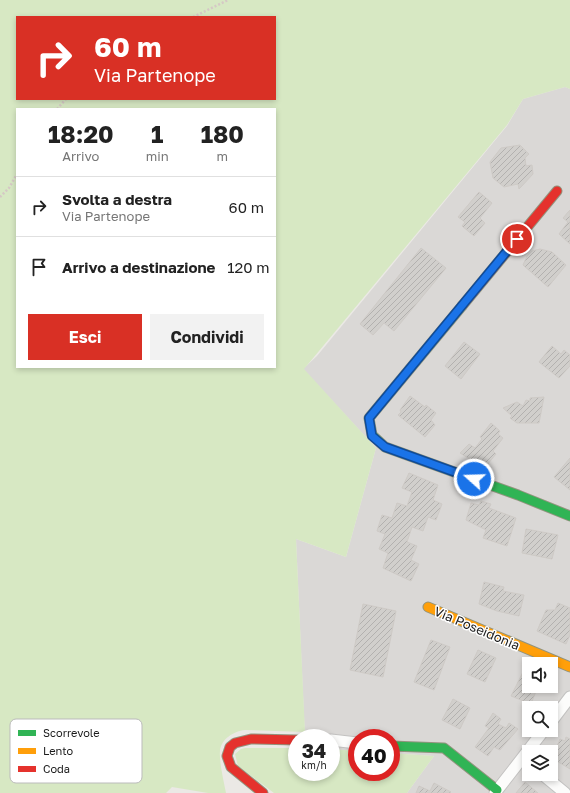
<!DOCTYPE html>
<html lang="it">
<head>
<meta charset="utf-8">
<style>
	:root { --surface:#fff; --page:#f2f2f2; --text:#222; --muted:#767676; --line:#e0e0e0; --accent:#d93025 }
	body { margin:0; font-family:"Golos Text",sans-serif; background:var(--page); color:var(--text); height:100vh; display:flex; flex-direction:column; font-size:15px; white-space:nowrap }
	* { box-sizing:border-box; margin:0 }
	p { font-size:13px; color:var(--muted) }
	.icon { flex:none; width:22px; height:22px; fill:none; stroke:currentColor; stroke-width:2; stroke-linecap:round; stroke-linejoin:round }
	.map { position:relative; flex:1; overflow:hidden }
	.side { position:absolute; left:16px; top:108px; width:260px; height:260px; display:flex; flex-direction:column; background:var(--surface); border-radius:0px; box-shadow:0 2px 6px #0003 }
	.side>* { flex:none }
	.guide { position:absolute; left:16px; top:16px; width:260px; height:84px; border-radius:0px; box-shadow:0 2px 6px #0003; background:#d93025; color:#fff; overflow:hidden }
	.buttons { position:absolute; left:522px; top:657px; display:grid; gap:8px }
	.buttons a { display:grid; place-items:center; width:36px; height:36px; border-radius:0px; background:var(--surface); box-shadow:0 2px 6px #0003; font-size:20px }
	.speed { position:absolute; left:288px; top:729px; display:flex; gap:8px; font-size:20px; font-weight:700; text-align:center }
	.speed>* { display:grid; place-content:center; width:52px; height:52px; border-radius:50%; background:var(--surface); box-shadow:0 2px 6px #0003; line-height:1 }
	.speed small { font-size:10px; font-weight:400 }
	.speed .limit { border:6px solid #d22; background:#fff; color:#111 }
	.pin { position:absolute; display:grid; place-items:center; width:34px; height:34px; color:#fff; margin:-17px; border:2px solid #fff; border-radius:50%; box-shadow:0 1px 4px #0007 }
	.me { position:absolute; width:44px; margin:-22px; rotate:290deg; stroke-linejoin:round; filter:drop-shadow(0 0 3px #0008) }
	.turn { display:flex; align-items:center; gap:14px; height:84px; padding:0 12px; font-size:18px }
	.turn .icon { width:52px; height:52px; stroke-width:2.5 }
	.turn b { display:block; font-size:28px; line-height:34px }
	.eta { display:flex; justify-content:space-evenly; align-items:center; height:68px; text-align:center }
	.eta b { font-size:24px; font-weight:700; line-height:28px }
	.action { display:flex; gap:8px; margin-top:auto; padding:8px 12px }
	.action a { flex:1; height:46px; border-radius:0px; background:var(--accent); color:#fff; font-size:16px; font-weight:700; line-height:46px; text-align:center }
	.action a+a { background:var(--page); color:var(--text) }
	ul { padding:0; list-style:none }
	li { display:flex; align-items:center; gap:12px; height:60px; padding:0 12px; border-top:1px solid var(--line) }
	li div { flex:1 }
	li b { display:block; font-size:15px }
	li em { font-style:normal }
	.map>svg:first-child { display:block }
</style>
</head>
<body>
<div class="map">
<svg width="570" height="793" viewBox="0 0 570 793">
	<defs>
		<pattern id="building-hatch" width="6" height="6" patternUnits="userSpaceOnUse"><rect width="6" height="6" fill="#d1cfcc"/><path d="M-1 1l2-2M0 6l6-6M5 7l2-2" fill="none" stroke="#b3b1af"/></pattern>
	</defs>
	<rect width="100%" height="100%" fill="#ebe9e5"/>
	<path fill="#dad8d6" fill-rule="evenodd" d="M 565,87 L 570,89 L 570,793 L 407,793 L 434,756 L 391,753 L 391,738 L 357,738 L 357,751 L 331,749 L 331,738 L 305,738 L 296,539 L 346,557 L 376,448 L 303,369 L 317,356 L 507,126 L 523,99 ZM 529,664 L 551,664 L 551,686 L 529,686 ZM 529,708 L 551,708 L 551,730 L 529,730 ZM 529,752 L 551,752 L 551,774 L 529,774 Z"/>
	<g fill="#d7e8c3" fill-rule="evenodd">
		<path d="M 0,0 L 570,0 L 570,89 L 565,87 L 523,99 L 507,125 L 304,369 L 376,448 L 346,557 L 296,539 L 305,732 L 245,730 C 234,731 221,739 220,751 C 219,762 224,782 226,793 L 208,793 L 172,787 L 166,793 L 0,793 ZM 17,17 L 275,17 L 275,99 L 17,99 ZM 17,109 L 275,109 L 275,367 L 17,367 Z"/>
		<polygon points="245,748 297,748 297,772 331,772 331,749 357,751 357,772 391,772 391,753 434,756 407,793 274,793 238,766 235,754 241,749"/>
	</g>
	<g fill="url(#building-hatch)" stroke="#cecac6">
		<polygon points="520,145 529,154 525,158 526,166 532,165 533,174 519,189 518,184 504,187 493,178 490,162 501,148"/>
		<polygon points="479,192 492,203 480,218 485,223 474,236 462,226 465,222 458,217"/>
		<polygon points="570,210 570,244 559,234 568,222 563,218"/>
		<polygon points="421,248 446,268 394,331 384,323 373,335 360,324"/>
		<polygon points="540,249 552,252 566,265 548,287 523,265 527,256 532,251"/>
		<polygon points="464,342 480,354 461,379 445,366"/>
		<polygon points="552,346 561,354 564,350 570,355 570,366 559,378 539,362"/>
		<polygon points="410,396 425,407 426,405 436,413 431,420 435,425 425,437 398,415 401,412 400,410"/>
		<polygon points="544,397 539,423 517,423 510,418 512,416 503,408 517,402 523,406 526,400 530,401 530,398"/>
		<polygon points="491,423 500,431 498,434 503,438 493,451 496,454 487,465 481,460 478,464 460,453 469,444 475,448 482,439 480,437"/>
		<polygon points="570,458 570,490 554,477"/>
		<polygon points="409,473 438,485 433,500 442,504 436,520 428,517 423,531 412,527 407,542 417,546 411,560 419,564 411,581 383,568 388,553 379,549 385,534 377,531 382,515 392,518 397,503 407,506 412,492 402,488"/>
		<polygon points="481,501 491,504 489,508 516,518 507,546 483,538 486,530 466,520 471,503 479,505"/>
		<polygon points="526,529 558,535 552,559 522,553"/>
		<polygon points="484,582 504,587 503,591 524,595 519,616 497,611 479,604"/>
		<polygon points="558,603 570,608 570,635 566,644 537,631 546,610 555,610"/>
		<polygon points="363,604 396,611 383,677 350,670"/>
		<polygon points="431,640 450,647 434,690 414,682"/>
		<polygon points="478,650 496,658 485,682 467,674"/>
		<polygon points="523,672 529,675 529,686 538,686 531,704 511,696"/>
		<polygon points="453,699 470,708 460,729 442,720"/>
		<polygon points="493,713 501,719 498,724 506,728 509,723 518,729 500,750 494,747 488,756 475,747 489,728 485,726"/>
		<polygon points="566,737 570,739 570,769 555,760 559,753 555,751 560,739 565,741"/>
		<polygon points="525,782 538,793 516,793"/>
		<polygon points="434,783 451,792 450,793 416,793 419,786 430,791"/>
	</g>
	<g fill="none" stroke-linecap="round" stroke-linejoin="round">
		<defs>
			<g id="street">
				<polyline points="551,722 570,697"/>
				<polyline points="331,740 357,743"/>
				<polyline points="542,774 565,793"/>
				<polyline points="495,793 544,730"/>
			</g>
			<g id="fast">
				<polyline points="462,306 369,418 372,435 385,447 518,495 570,516"/>
				<polyline points="391,746 444,748 497,790"/>
			</g>
			<polyline id="slow" points="428,607 570,667"/>
			<g id="jam">
				<polyline points="462,306 557,191"/>
				<polyline points="263,793 231,767 227,756 230,747 235,743 251,739 297,740"/>
			</g>
		</defs>
		<use href="#street" stroke="#c3c2c1" stroke-width="13"/>
		<use href="#fast" stroke="#92947e" stroke-width="11"/>
		<use href="#slow" stroke="#92947e" stroke-width="11"/>
		<use href="#jam" stroke="#92947e" stroke-width="11"/>
		<g stroke="#d5c8c5" stroke-width="2.5" stroke-dasharray="2 2" stroke-linecap="butt">
			<polyline points="193,17 228,0"/>
			<polyline points="57,109 66,99"/>
			<polyline points="0,197 9,188 17,174"/>
		</g>
		<use href="#street" stroke="#fcfcfb" stroke-width="11"/>
		<use href="#fast" stroke="#30b455" stroke-width="9"/>
		<use href="#slow" stroke="#ff9f0a" stroke-width="9"/>
		<use href="#jam" stroke="#e5322d" stroke-width="9"/>
	</g>
	<g fill="none" stroke-linecap="round" stroke-linejoin="round">
		<defs>
			<polyline id="route" points="474,479 385,447 372,436 369,418 517,239"/>
		</defs>
		<use href="#route" stroke="#114b97" stroke-width="10"/>
		<use href="#route" stroke="#1a73e8" stroke-width="7"/>
	</g>
	<g text-anchor="middle" dominant-baseline="central" stroke-width="3" stroke-linejoin="round" paint-order="stroke">
		<g font-size="13" fill="#1c1c1c" stroke="#fff">
			<text transform="translate(477 628) rotate(23)">Via Poseidonia</text>
		</g>
	</g>
	<rect x="10" y="719" width="132" height="64" rx="6" fill="#fff" stroke="#bbb" stroke-width="1"/>
	<rect x="18" y="730" width="18" height="6" fill="#30b455"/>
	<rect x="18" y="748" width="18" height="6" fill="#ff9f0a"/>
	<rect x="18" y="766" width="18" height="6" fill="#e5322d"/>
	<g font-size="11" fill="#1c1c1c">
		<text x="43" y="737">Scorrevole</text>
		<text x="43" y="755">Lento</text>
		<text x="43" y="773">Coda</text>
	</g>
</svg>
<div class="buttons">
<a><svg class="icon" aria-label="sound" viewBox="0 0 24 24"><path d="M4 9h4l5-4v14l-5-4H4zM17 9q2 3 0 6"/></svg></a>
<a><svg class="icon" aria-label="search" viewBox="0 0 24 24"><circle cx="10" cy="10" r="6"/><path d="M15 15l6 6"/></svg></a>
<a><svg class="icon" aria-label="layers" viewBox="0 0 24 24"><path d="M12 4l9 5-9 5-9-5zM3 14l9 5 9-5"/></svg></a>
</div>
<div class="speed"><div>34<small>km/h</small></div><div class="limit">40</div></div>
<div class="pin" style="left:517px;top:239px;background:#d93025"><svg class="icon" aria-label="arrive" viewBox="0 0 24 24"><path d="M6 21V4h12l-3 4 3 4H6"/></svg></div>
<svg class="me" style="left:474px;top:479px" viewBox="-20 -20 40 40"><circle r="17" fill="#1a73e8" stroke="#fff" stroke-width="3"/><path d="M0-11L8 9 0 5-8 9z" fill="#fff"/></svg>
<div class="guide">
<div class="turn"><svg class="icon" aria-label="right" viewBox="0 0 24 24"><path d="M7 20v-9h11M14 6l5 5-5 5"/></svg><div><b>60 m</b>Via Partenope</div></div>
</div>
<section class="side">
<div class="eta">
<div><b>18:20</b><p>Arrivo</p></div>
<div><b>1</b><p>min</p></div>
<div><b>180</b><p>m</p></div>
</div>
<ul>
<li><svg class="icon" aria-label="right" viewBox="0 0 24 24"><path d="M7 20v-9h11M14 6l5 5-5 5"/></svg><div><b>Svolta a destra</b><p>Via Partenope</p></div><em>60 m</em></li>
<li><svg class="icon" aria-label="arrive" viewBox="0 0 24 24"><path d="M6 21V4h12l-3 4 3 4H6"/></svg><div><b>Arrivo a destinazione</b></div><em>120 m</em></li>
</ul>
<div class="action"><a>Esci</a><a>Condividi</a></div>
</section>
</div>
</body>
</html>
